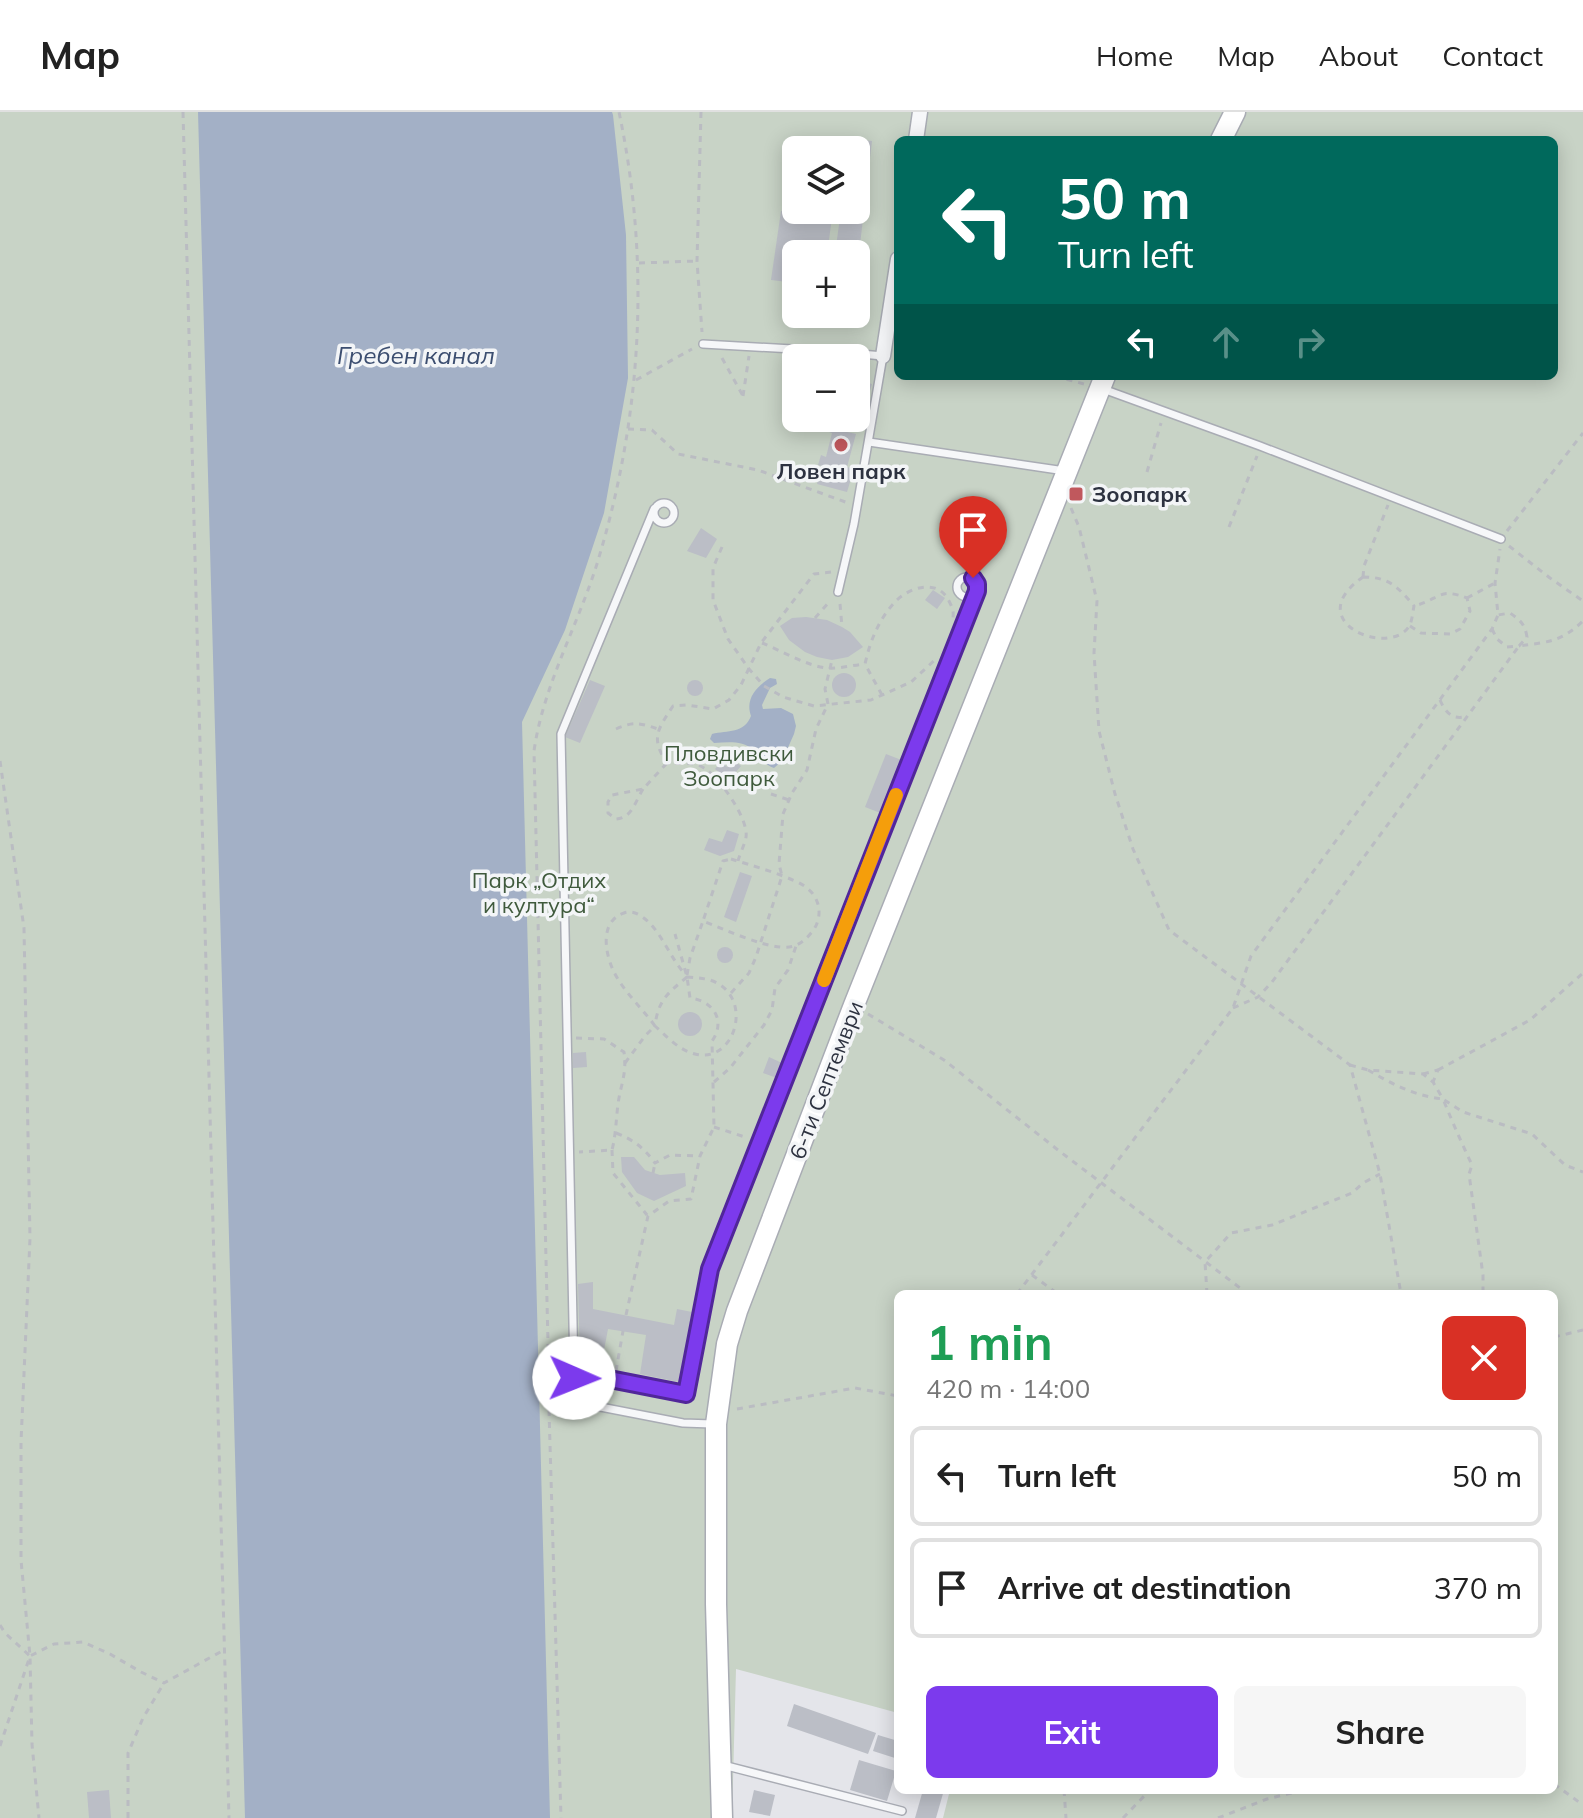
<!DOCTYPE html>
<html lang="en">
<head>
<meta charset="utf-8">
<style>
	:root { --surface:#fff; --page:#f6f6f6; --text:#222; --muted:#767676; --line:#e0e0e0; --accent:#7c3aed }
	body { margin:0; font-family:Mulish,sans-serif; background:var(--page); color:var(--text); height:100vh; display:flex; flex-direction:column; font-size:30px; white-space:nowrap }
	* { box-sizing:border-box; margin:0 }
	p { font-size:26px; color:var(--muted) }
	.icon { flex:none; width:44px; height:44px; fill:none; stroke:currentColor; stroke-width:2; stroke-linecap:round; stroke-linejoin:round }
	.map { position:relative; flex:1; overflow:hidden }
	.side { position:absolute; left:894px; top:1178px; width:664px; height:504px; display:flex; flex-direction:column; background:var(--surface); border-radius:12px; box-shadow:0 4px 20px #0003 }
	.side>* { flex:none }
	.guide { position:absolute; left:894px; top:24px; width:664px; height:244px; border-radius:12px; box-shadow:0 4px 20px #0003; background:#00695c; color:#fff; overflow:hidden }
	.controls { position:absolute; left:782px; top:24px; display:grid; gap:16px }
	.controls a { display:grid; place-items:center; width:88px; height:88px; border-radius:12px; background:var(--surface); box-shadow:0 4px 20px #0003; font-size:40px }
	.pin { position:absolute; display:grid; place-items:center; width:68px; height:68px; color:#fff; margin:-82px -34px; border-radius:50% 50% 50% 0; rotate:-45deg; box-shadow:0 0 8px #0007 }
	.pin .icon { rotate:45deg }
	.me { position:absolute; width:88px; margin:-44px; rotate:91deg; stroke-linejoin:round; filter:drop-shadow(0 0 6px #0008) }
	.turn { display:flex; align-items:center; gap:28px; height:168px; padding:0 32px; font-size:36px }
	.turn .icon { width:104px; height:104px; stroke-width:2.5 }
	.turn b { display:block; font-size:56px; line-height:68px }
	.lanes { display:flex; align-items:center; height:76px; padding:0 32px; background:#0003; justify-content:center; gap:40px; direction:ltr }
	.lanes .off { opacity:.35 }
	.round { display:grid; place-items:center; flex:none; width:84px; height:84px; border-radius:12px; background:var(--page) }
	.headline { display:flex; align-items:center; justify-content:space-between; height:136px; padding:0 32px }
	h1 { font-size:48px; font-weight:700; line-height:60px; color:#1e9e55 }
	.cta { display:flex; gap:16px; margin-top:auto; padding:16px 32px }
	.cta a { flex:1; height:92px; border-radius:12px; background:var(--accent); color:#fff; font-size:32px; font-weight:700; line-height:92px; text-align:center }
	.cta a+a { background:var(--page); color:var(--text) }
	ul { padding:0; list-style:none }
	li { display:flex; align-items:center; gap:24px; height:100px; margin:0 16px 12px; padding:0 16px; border:4px solid var(--line); border-radius:12px }
	li div { flex:1 }
	li b { display:block; font-size:30px }
	li em { font-style:normal }
	header { display:flex; align-items:center; gap:48px; box-sizing:border-box; height:112px; padding:0 40px; background:var(--surface); border-bottom:2px solid var(--line) }
	header strong { font-size:38px }
	nav { display:flex; gap:44px; margin-inline-start:auto; font-size:28px }
	.map>svg:first-child { display:block }
</style>
</head>
<body>
<header>
<strong>Map</strong>
<nav><a>Home</a><a>Map</a><a>About</a><a>Contact</a></nav>
</header>
<div class="map">
<svg width="1583" height="1706" viewBox="0 0 1583 1706">
	<rect width="100%" height="100%" fill="#e4e5ea"/>
	<path fill="#c8d3c6" fill-rule="evenodd" d="M 0,0 L 1583,0 L 1583,1706 L 943,1706 L 950,1678 L 1554,1678 L 1554,1182 L 898,1182 L 898,1601 L 736,1557 L 732,1706 L 0,1706 ZM 898,28 L 1554,28 L 1554,264 L 898,264 ZM 796,38 L 856,38 L 856,98 L 796,98 ZM 796,142 L 856,142 L 856,202 L 796,202 ZM 796,246 L 856,246 L 856,306 L 796,306 Z"/>
	<g fill="#a3b0c6">
		<polygon points="198,0 612,0 613,3 626,123 628,266 604,401 565,518 522,610 550,1706 245,1706"/>
		<path d="M 770,566 L 776,567 L 777,572 L 770,576 L 762,593 L 763,597 L 781,596 L 793,602 L 796,614 L 794,622 L 782,649 L 774,656 C 763,652 762,646 754,638 C 742,628 728,630 714,631 L 710,627 L 712,622 C 728,618 744,622 751,604 C 745,587 756,575 770,566 Z"/>
	</g>
	<g fill="#bbbec6">
		<polygon points="849,26 872,29 858,150 856,149 856,142 835,142 841,98 856,98 856,38 848,38"/>
		<polygon points="781,99 832,106 827,142 796,142 796,171 771,168"/>
		<polygon points="856,268 872,272 861,310 856,308"/>
		<polygon points="833,306 851,306 847,320 856,322 847,355 854,357 847,380 817,372 822,354 818,353 821,343 826,345 832,321 829,320"/>
		<polygon points="701,416 717,427 706,446 687,439"/>
		<polygon points="933,478 945,486 937,497 925,488"/>
		<polygon points="806,505 827,508 842,515 850,520 863,535 848,545 832,548 817,545 805,540 789,528 780,514 792,506"/>
		<circle cx="844" cy="573" r="12"/>
		<circle cx="695" cy="576" r="8"/>
		<polygon points="590,568 605,574 580,631 565,625"/>
		<polygon points="886,642 904,649 883,702 865,695"/>
		<polygon points="733,648 741,654 729,668 715,657 721,650 727,655"/>
		<polygon points="727,718 739,722 734,739 720,744 704,738 709,726 722,730"/>
		<polygon points="740,760 752,764 736,810 724,805"/>
		<circle cx="725" cy="843" r="8"/>
		<circle cx="690" cy="912" r="12"/>
		<polygon points="586,940 587,955 573,956 573,941"/>
		<polygon points="769,945 782,951 777,966 763,961"/>
		<polygon points="621,1045 634,1045 645,1058 660,1063 685,1061 686,1074 654,1089 637,1081 622,1060"/>
		<polygon points="593,1170 593,1197 674,1213 677,1197 692,1200 679,1270 640,1262 646,1223 608,1217 601,1254 580,1251 578,1172"/>
		<polygon points="794,1592 876,1621 868,1642 787,1614"/>
		<polygon points="878,1623 898,1629 898,1647 873,1639"/>
		<polygon points="859,1648 896,1659 887,1689 850,1678"/>
		<polygon points="109,1678 111,1706 89,1706 87,1680"/>
		<polygon points="754,1678 775,1683 770,1704 749,1700"/>
		<polygon points="923,1678 944,1678 936,1706 915,1706"/>
	</g>
	<g fill="none" stroke-linecap="round" stroke-linejoin="round">
		<defs>
			<g id="lane">
				<polyline points="703,232 828,239 883,244 854,412 838,480"/>
				<polyline points="1103,277 1260,334 1501,427"/>
				<polyline points="869,330 1065,359"/>
				<circle cx="664" cy="401" r="10"/>
				<polyline points="654,397 561,622 574,1260 686,1282 710,1157 977,479"/>
				<circle cx="967" cy="475" r="10"/>
				<polyline points="549,1285 683,1311 712,1312"/>
				<polyline points="573,1289 574,1260"/>
				<polyline points="723,1653 902,1699"/>
			</g>
			<g id="street">
				<polyline points="916,28 920,0"/>
				<polyline points="883,244 898,147"/>
			</g>
			<g id="secondary">
				<polyline points="1221,28 1235,0"/>
				<polyline points="722,1706 716,1492 716,1312 727,1232 737,1199 854,893 1105,264"/>
			</g>
		</defs>
		<use href="#lane" stroke="#a9acb4" stroke-width="10"/>
		<use href="#street" stroke="#a9acb4" stroke-width="17"/>
		<use href="#secondary" stroke="#a9acb4" stroke-width="23"/>
		<g stroke="#babcc2" stroke-width="3" stroke-dasharray="6 6" stroke-linecap="butt">
			<polyline points="183,0 229,1706"/>
			<polyline points="701,0 697,149 702,220"/>
			<polyline points="639,151 697,149"/>
			<polyline points="722,246 743,284"/>
			<polyline points="1055,264 1084,272"/>
			<polyline points="636,268 692,237"/>
			<polyline points="743,284 749,244"/>
			<polyline points="628,317 652,318 678,342 758,358 848,391"/>
			<polyline points="1147,360 1161,311"/>
			<polyline points="1071,396 1079,415 1097,489 1094,541 1099,619 1115,682 1133,737 1169,818 1350,953 1380,1062 1401,1182"/>
			<polyline points="1229,415 1257,344"/>
			<polyline points="1507,419 1583,321"/>
			<polyline points="1509,434 1550,466 1583,489"/>
			<polyline points="722,435 713,456 713,488 728,527 749,557 764,574 783,585 814,594 871,588 911,570 937,546"/>
			<path d="M 1363,465 C 1389,465 1398,475 1414,494 C 1413,499 1412,508 1410,513 C 1391,547 1298,510 1363,465 Z"/>
			<polyline points="1363,465 1364,454 1388,393"/>
			<polyline points="1467,486 1495,471"/>
			<polyline points="840,492 842,515"/>
			<polyline points="815,506 830,489"/>
			<path d="M 1410,514 L 1421,521 L 1450,522 L 1460,517 L 1470,499 L 1467,486 C 1438,475 1441,487 1414,494"/>
			<path d="M 1492,517 L 1497,527 L 1507,535 L 1519,534 L 1527,525 C 1525,512 1520,508 1510,501 L 1498,503"/>
			<path d="M 762,531 C 782,539 807,554 827,556 C 839,557 853,553 865,552"/>
			<path d="M 882,583 L 865,552 C 870,529 879,507 895,490 C 909,475 938,466 949,489 C 952,495 954,499 953,506"/>
			<path d="M 1440,588 C 1445,600 1453,609 1467,604"/>
			<path d="M 616,617 C 634,609 640,611 658,617"/>
			<polyline points="0,649 24,816 30,1126 21,1330 21,1448 30,1544 32,1632 39,1706"/>
			<path d="M 643,677 C 635,690 632,706 616,707 L 608,701 L 608,690 L 612,683 L 643,677 L 667,651"/>
			<polyline points="771,682 789,688"/>
			<path d="M 731,747 C 747,752 796,766 807,776 C 821,787 823,806 812,820 C 803,831 794,837 780,835 C 758,833 724,817 703,809 L 723,749 Z"/>
			<path d="M 738,749 C 740,741 745,732 746,725 C 749,707 719,665 704,656 C 692,648 679,653 667,651 C 650,626 658,617 673,594 L 687,593 L 713,597 L 729,588 L 741,573 L 761,531 L 814,462 L 831,460"/>
			<polyline points="687,863 690,846 703,809"/>
			<path d="M 687,865 C 698,866 708,866 717,871 C 753,890 734,952 695,942 C 680,939 666,924 655,914 C 658,888 668,881 687,865 Z"/>
			<polyline points="731,881 749,861 756,845 782,764 779,752 783,702 792,681 807,658 816,617 828,592 825,577 832,548"/>
			<path d="M 1233,896 L 1258,885 L 1272,870 L 1519,534 C 1548,530 1561,530 1583,509"/>
			<polyline points="868,902 944,948 1058,1038 1248,1182"/>
			<path d="M 576,926 L 604,927 L 624,940 C 627,962 621,971 618,992 C 616,1008 616,1022 612,1038 L 579,1040"/>
			<path d="M 625,951 L 645,924 L 655,914 C 642,896 624,880 614,860 C 605,842 599,809 624,801 C 630,799 635,800 641,804 C 661,817 669,845 685,862"/>
			<polyline points="1350,953 1368,958 1423,962 1433,970 1443,987 1463,1000 1532,1022 1565,1053 1583,1060"/>
			<path d="M 1368,958 C 1392,972 1415,984 1443,987 C 1452,1009 1462,1032 1472,1053 L 1469,1062 L 1483,1163 L 1483,1182"/>
			<polyline points="1438,958 1530,908 1583,861"/>
			<polyline points="1423,962 1438,958 1433,970"/>
			<polyline points="714,970 730,956 764,913 772,898 775,876 788,858 796,834"/>
			<polyline points="714,1015 748,1026"/>
			<path d="M 616,1021 C 634,1028 644,1036 655,1051 L 670,1043 L 699,1044"/>
			<polyline points="612,1038 613,1061 647,1103"/>
			<polyline points="653,1061 655,1051"/>
			<polyline points="1032,1163 1058,1182"/>
			<polyline points="1017,1182 1233,896 1251,844 1492,517 1498,503 1495,471 1500,437"/>
			<polyline points="1207,1182 1205,1150 1231,1121 1272,1113 1352,1081 1363,1071 1380,1062"/>
			<path d="M 626,1203 L 648,1104 L 669,1089 L 691,1087 L 700,1044 L 714,1015 L 712,929 C 726,909 714,889 690,886 L 687,865 L 675,822"/>
			<polyline points="1554,1225 1583,1218"/>
			<polyline points="616,1259 623,1219"/>
			<path d="M 549,1274 L 534,639 C 543,575 576,517 596,455 C 642,307 651,152 619,0"/>
			<polyline points="737,1297 855,1276 898,1284"/>
			<polyline points="549,1298 561,1706"/>
			<polyline points="0,1513 5,1521 30,1544"/>
			<polyline points="0,1634 30,1544 54,1532 83,1530 110,1542 141,1560 164,1571 224,1538"/>
			<polyline points="1554,1672 1583,1693"/>
			<polyline points="1064,1678 1066,1706"/>
			<polyline points="128,1706 128,1641 143,1606 164,1571"/>
			<polyline points="1123,1706 1150,1678"/>
			<polyline points="1218,1706 1267,1687 1304,1678"/>
		</g>
		<use href="#lane" stroke="#f6f7f9" stroke-width="7"/>
		<use href="#street" stroke="#f6f7f9" stroke-width="14"/>
		<use href="#secondary" stroke="#fff" stroke-width="20"/>
	</g>
	<g fill="none" stroke-linecap="round" stroke-linejoin="round">
		<defs>
			<polyline id="route" points="574,1266 574,1260 686,1282 710,1157 977,479 977,472 973,466"/>
		</defs>
		<use href="#route" stroke="#51269a" stroke-width="20"/>
		<use href="#route" stroke="#7c3aed" stroke-width="14"/>
		<polyline stroke="#f59e0b" stroke-width="14" points="824,868 896,683"/>
	</g>
	<g fill="#c0585d" stroke="#f3f5f7" stroke-width="3">
		<circle cx="841" cy="333" r="8"/>
		<rect x="1068" y="374" width="16" height="16" rx="4"/>
	</g>
	<g text-anchor="middle" dominant-baseline="central" stroke-width="7" stroke-linejoin="round" paint-order="stroke">
		<g font-size="22" font-weight="bold" fill="#2d3240" stroke="#f3f5f7">
			<text x="841" y="359">Ловен парк</text>
			<text x="1092" y="382" text-anchor="start">Зоопарк</text>
		</g>
		<g font-size="22" fill="#3f5a3c" stroke="#f3f5f7">
			<text x="729" y="641">Пловдивски<tspan x="729" dy="25">Зоопарк</tspan></text>
			<text x="539" y="768">Парк „Отдих<tspan x="539" dy="25">и култура“</tspan></text>
		</g>
		<g font-size="22" fill="#2d3240" stroke="#f3f5f7">
			<text transform="translate(826 968) rotate(-69)">6-ти Септември</text>
		</g>
		<g font-size="24" font-style="italic" fill="#3c4e70" stroke="#f3f5f7">
			<text x="416" y="243">Гребен канал</text>
		</g>
	</g>
</svg>
<div class="controls">
<a><svg class="icon" aria-label="layers" viewBox="0 0 24 24"><path d="M12 4l9 5-9 5-9-5zM3 14l9 5 9-5"/></svg></a>
<a>+</a>
<a>−</a>
</div>
<div class="pin" style="left:973px;top:466px;background:#d93025"><svg class="icon" aria-label="arrive" viewBox="0 0 24 24"><path d="M6 21V4h12l-3 4 3 4H6"/></svg></div>
<svg class="me" style="left:574px;top:1266px" viewBox="-20 -20 40 40"><circle r="19" fill="#fff"/><path d="M0-13L10 11 0 6-10 11z" fill="#7c3aed"/></svg>
<div class="guide">
<div class="turn"><svg class="icon" aria-label="left" viewBox="0 0 24 24"><path d="M17 20v-9H6M10 6l-5 5 5 5"/></svg><div><b>50 m</b>Turn left</div></div>
<div class="lanes"><svg class="icon" aria-label="left" viewBox="0 0 24 24"><path d="M17 20v-9H6M10 6l-5 5 5 5"/></svg><svg class="icon off" aria-label="ahead" viewBox="0 0 24 24"><path d="M12 20V5M6 11l6-6 6 6"/></svg><svg class="icon off" aria-label="right" viewBox="0 0 24 24"><path d="M7 20v-9h11M14 6l5 5-5 5"/></svg></div>
</div>
<section class="side">
<div class="headline"><div><h1>1 min</h1><p>420 m · 14:00</p></div><a class="round" style="background:#d93025;color:#fff"><svg class="icon" aria-label="close" viewBox="0 0 24 24"><path d="M6 6l12 12M18 6L6 18"/></svg></a></div>
<ul>
<li><svg class="icon" aria-label="left" viewBox="0 0 24 24"><path d="M17 20v-9H6M10 6l-5 5 5 5"/></svg><div><b>Turn left</b></div><em>50 m</em></li>
<li><svg class="icon" aria-label="arrive" viewBox="0 0 24 24"><path d="M6 21V4h12l-3 4 3 4H6"/></svg><div><b>Arrive at destination</b></div><em>370 m</em></li>
</ul>
<div class="cta"><a>Exit</a><a>Share</a></div>
</section>
</div>
</body>
</html>
